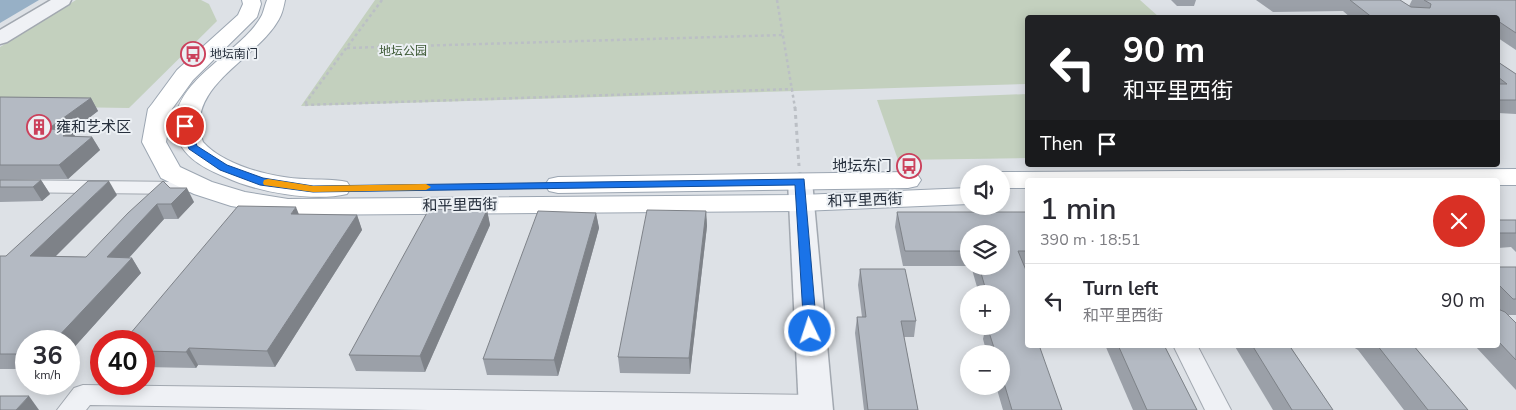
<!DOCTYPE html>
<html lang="en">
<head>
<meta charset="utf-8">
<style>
	:root { --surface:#fff; --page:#f7f7f7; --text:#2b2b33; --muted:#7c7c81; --line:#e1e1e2 }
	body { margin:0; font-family:"Nunito Sans","Noto Sans SC",sans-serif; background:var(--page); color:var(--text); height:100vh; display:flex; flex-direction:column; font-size:19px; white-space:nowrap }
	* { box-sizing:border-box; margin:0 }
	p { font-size:16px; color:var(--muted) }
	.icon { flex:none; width:28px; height:28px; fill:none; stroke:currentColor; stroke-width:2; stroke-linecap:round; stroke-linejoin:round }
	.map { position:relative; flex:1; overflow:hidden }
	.side { position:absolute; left:1025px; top:178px; width:475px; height:170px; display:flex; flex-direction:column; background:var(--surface); border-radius:5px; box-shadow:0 2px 12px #0003 }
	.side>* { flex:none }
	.top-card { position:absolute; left:1025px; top:15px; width:475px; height:152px; border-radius:5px; box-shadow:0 2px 12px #0003; background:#202124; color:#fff; overflow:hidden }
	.fabs { position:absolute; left:960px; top:165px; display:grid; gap:10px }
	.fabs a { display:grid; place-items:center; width:50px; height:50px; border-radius:50%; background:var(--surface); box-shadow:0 2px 12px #0003; font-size:25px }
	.speed { position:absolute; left:15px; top:330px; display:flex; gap:10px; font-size:25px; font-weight:700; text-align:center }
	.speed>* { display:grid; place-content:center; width:65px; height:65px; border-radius:50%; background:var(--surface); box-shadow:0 2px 12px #0003; line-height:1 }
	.speed small { font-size:12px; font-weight:400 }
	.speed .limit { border:8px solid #d22; background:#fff; color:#111 }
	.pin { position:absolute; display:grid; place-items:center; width:42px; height:42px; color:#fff; margin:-21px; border:2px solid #fff; border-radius:50%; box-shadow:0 1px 5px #0007 }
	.me { position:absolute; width:55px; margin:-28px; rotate:356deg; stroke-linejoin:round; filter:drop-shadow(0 0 4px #0008) }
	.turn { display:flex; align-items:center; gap:18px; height:105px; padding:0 15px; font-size:22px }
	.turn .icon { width:65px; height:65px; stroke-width:2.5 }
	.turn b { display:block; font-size:35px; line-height:42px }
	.then { display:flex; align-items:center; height:48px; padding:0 15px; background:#0003; gap:10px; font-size:19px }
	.round { display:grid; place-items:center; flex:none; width:52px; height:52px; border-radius:26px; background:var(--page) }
	.head { display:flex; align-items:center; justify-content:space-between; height:85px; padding:0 15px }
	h1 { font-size:30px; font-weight:600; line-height:38px }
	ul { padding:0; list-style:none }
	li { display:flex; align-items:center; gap:15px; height:75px; padding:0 15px; border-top:1px solid var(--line) }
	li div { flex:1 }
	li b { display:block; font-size:19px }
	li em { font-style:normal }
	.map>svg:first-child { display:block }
</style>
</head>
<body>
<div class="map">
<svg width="1516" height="410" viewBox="0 0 1516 410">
	<rect width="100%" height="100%" fill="#dde1e6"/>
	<g fill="#c3d0be">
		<polygon points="76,0 201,0 209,4 217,21 129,108 0,106 0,47"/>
		<polygon points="375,0 1140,0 1159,17 1028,18 1027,84 301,106"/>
		<polygon points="1027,94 1027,158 898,160 877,100"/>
	</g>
	<polygon fill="#97b0c6" points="0,0 39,0 0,23"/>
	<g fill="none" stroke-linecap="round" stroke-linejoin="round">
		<defs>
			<g id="minor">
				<polygon points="0,180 183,182 190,184 193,188 190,192 183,194 0,192"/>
				<polygon points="1173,345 1197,345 1231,410 1205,410"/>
				<polygon points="83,385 816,395 825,398 829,405 827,410 428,410 90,405 86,410 57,410 74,388"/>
			</g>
			<g id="tertiary">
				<polygon points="51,0 71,0 69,4 7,42 0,44 0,30"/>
				<polygon points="800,174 809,176 812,181 833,410 799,410 788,181 791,176"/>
			</g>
			<g id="primary">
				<polygon points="242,0 260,0 261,4 257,17 193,80 172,109 166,142 180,167 212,182 245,192 288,199 801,195 969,188 969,204 801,211 288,215 231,206 194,194 161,178 142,142 148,109 152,104 177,70 238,15 243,4"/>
				<path d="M 267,0 L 285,0 C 284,5 283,10 281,15 C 262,58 182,85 203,142 C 224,166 274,178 305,179 C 320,180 334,179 347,182 L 351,188 L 347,194 C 313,202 257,192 225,177 C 201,167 177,154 175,126 C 174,78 243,52 262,15 C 264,10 265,5 267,0 Z"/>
				<polygon points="1516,169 1516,185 1498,185 1498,180 1028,180 1028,188 1001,188 1001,174 994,174 1001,172"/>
				<polygon points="908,172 917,174 921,180 917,186 908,188 558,193 549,191 545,185 549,179 558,177"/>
			</g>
		</defs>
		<use href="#minor" stroke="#a2a8b0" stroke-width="2"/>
		<use href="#tertiary" stroke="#a2a8b0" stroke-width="3"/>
		<use href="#primary" stroke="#9ca6b2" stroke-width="2"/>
		<g stroke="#bbbfc5" stroke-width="2.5" stroke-dasharray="3 3" stroke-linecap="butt">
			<polyline points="382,0 304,105 793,89"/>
			<polyline points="777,0 795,108"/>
			<polyline points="347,48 783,35"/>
		</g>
		<polyline stroke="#bbbfc5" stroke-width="3" stroke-dasharray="4 4" stroke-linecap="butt" points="795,107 799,166"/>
		<use href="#minor" fill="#eff1f5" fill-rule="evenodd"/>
		<use href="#tertiary" fill="#eff1f5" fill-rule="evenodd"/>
		<use href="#primary" fill="#fff" fill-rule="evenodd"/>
	</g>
	<g fill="#9ba0a8" fill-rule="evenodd">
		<polygon points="1171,0 1196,0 1194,6 1177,6"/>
		<polygon points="1256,0 1400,0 1409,6 1412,0 1516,0 1516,50 1498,38 1498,18 1351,18 1343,11 1273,12"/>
		<polygon points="1498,62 1516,74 1516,114 1498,113"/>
		<polygon points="0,97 91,98 98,111 72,131 75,136 92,137 100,150 68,179 0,179"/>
		<polygon points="0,180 41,180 50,194 42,201 0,202"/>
		<polygon points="170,188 194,202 178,219 164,219 129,258 132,258 141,273 69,353 69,341 26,341 26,369 0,369 0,256 6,256 117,195 55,256 86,257"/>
		<polygon points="487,210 490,225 425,372 356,371 349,355"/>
		<polygon points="706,211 707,226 690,374 620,373 618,357"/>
		<path d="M 897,212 L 1028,212 L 1028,267 L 1024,267 L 1028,345 L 1062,410 L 1003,410 L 996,386 L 1001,386 L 1001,354 L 987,354 L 983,339 L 986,326 L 1001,326 L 1001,294 L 979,294 L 971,266 L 903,266 L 895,227 ZM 969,234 L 1001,266 L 969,266 Z"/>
		<polygon points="596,213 599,228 558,376 487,375 483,359"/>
		<polygon points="299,215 357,215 362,230 275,367 198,365 196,368 144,367 144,341"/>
		<polygon points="1498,220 1516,220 1516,252 1511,247 1498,248"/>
		<polygon points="1498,267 1516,267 1516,315 1507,315 1516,323 1516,390 1476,347 1473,345 1498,345"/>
		<polygon points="860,269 916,321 914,337 904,337 918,410 864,410 855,333 857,317 862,317 858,285"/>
		<polygon points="1105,345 1164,345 1197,410 1133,410"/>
		<polygon points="1234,345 1289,345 1333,410 1273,410"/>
		<polygon points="1350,345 1413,345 1468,410 1404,410 1358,350"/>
	</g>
	<g fill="#7e8288">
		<polygon points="91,98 98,111 72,131 79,143 48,129"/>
		<polygon points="92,137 100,150 68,179 59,165"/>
		<polygon points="41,180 50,194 42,201 33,187"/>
		<polygon points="109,181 117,195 41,271 30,256"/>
		<polygon points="187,188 194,202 178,219 171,204"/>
		<polygon points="157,204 164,219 116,272 107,257"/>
		<polygon points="296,207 302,222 291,214"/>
		<polygon points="487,210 490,225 425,372 420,356"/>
		<polygon points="706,211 707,226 690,374 689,358"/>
		<polygon points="596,213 599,228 558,376 554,360"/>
		<polygon points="357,215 362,230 275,367 267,351"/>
		<polygon points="132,258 141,273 69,353 69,341 54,341"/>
		<polygon points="189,348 198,365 196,368 186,352"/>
		<polygon points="29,396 39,410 16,410"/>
	</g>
	<g fill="#b4bac3" stroke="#7e8288">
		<polygon points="1350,0 1400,0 1411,7 1430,8 1431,4 1424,0 1516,0 1516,33 1498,21 1498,18 1491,18 1490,17 1373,18"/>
		<polygon points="1498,62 1516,74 1516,100 1500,100 1498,98 1498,84 1507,84 1498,77"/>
		<polygon points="0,97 91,98 48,129 71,130 63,136 92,137 59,165 0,165"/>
		<polygon points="0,180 41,180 33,187 0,187"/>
		<polygon points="88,181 109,181 30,256 86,257 128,213 163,181 170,188 187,188 171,204 157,204 107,257 132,258 54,341 26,341 26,354 0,354 0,256 6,256"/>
		<polygon points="238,206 296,207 291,214 357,215 267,351 189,348 186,352 144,351 144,341 124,341"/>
		<polygon points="429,209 487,210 420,356 349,355"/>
		<polygon points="647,210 706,211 689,358 618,357"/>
		<polygon points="538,211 596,213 554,360 483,359"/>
		<polygon points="897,212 1028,212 1028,251 1018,251 1028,275 1028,345 1039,345 1062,410 1012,410 1001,373 1001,354 996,354 987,326 1001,326 1001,294 987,294 979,266 1001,266 1001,234 969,234 969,251 905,251"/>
		<rect x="1498" y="220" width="18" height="13"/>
		<polygon points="1498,267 1516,267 1516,299 1513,299 1498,284"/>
		<polygon points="860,269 905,269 916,321 901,321 918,410 868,410 857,317 866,317"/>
		<polygon points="1498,309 1505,312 1516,323 1516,360 1498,341"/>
		<polygon points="1118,345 1164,345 1197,410 1147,410"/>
		<polygon points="1252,345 1289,345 1333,410 1292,410"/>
		<polygon points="1377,345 1413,345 1468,410 1428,410"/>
		<polygon points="0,396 29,396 16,410 0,410"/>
	</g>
	<polygon fill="#1a73e8" stroke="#114b97" points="185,123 190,126 197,146 227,165 263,178 313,186 804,179 817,331 815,335 806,335 804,331 795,185 313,192 260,185 220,170 189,149 180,126"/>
	<polygon fill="#f59e0b" points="268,179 313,186 426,184 431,187 426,190 313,192 264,185 263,183 264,180"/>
	<defs>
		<symbol id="bus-ring" viewBox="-11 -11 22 22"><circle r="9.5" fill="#ecf0f4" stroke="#cb415c" stroke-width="1.5"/><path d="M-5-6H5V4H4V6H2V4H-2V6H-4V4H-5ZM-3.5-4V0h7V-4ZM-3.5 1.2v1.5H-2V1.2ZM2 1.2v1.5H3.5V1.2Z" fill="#cb415c"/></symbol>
		<symbol id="building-ring" viewBox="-11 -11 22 22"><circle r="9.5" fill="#ecf0f4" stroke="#cb415c" stroke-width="1.5"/><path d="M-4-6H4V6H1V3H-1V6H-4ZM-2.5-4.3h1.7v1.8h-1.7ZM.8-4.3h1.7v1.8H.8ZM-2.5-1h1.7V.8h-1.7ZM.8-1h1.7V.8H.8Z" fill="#cb415c"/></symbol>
	</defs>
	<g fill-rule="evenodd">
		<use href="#bus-ring" x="179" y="40" width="28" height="28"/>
		<use href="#building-ring" x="25" y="113" width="28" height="28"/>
		<use href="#bus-ring" x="895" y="152" width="28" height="28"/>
	</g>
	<g text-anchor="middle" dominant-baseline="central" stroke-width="4" stroke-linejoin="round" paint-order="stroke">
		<g font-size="12" fill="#3c5834" stroke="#ecf0f4">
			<text x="403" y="51">地坛公园</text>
		</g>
		<g font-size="12" fill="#262f3c" stroke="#ecf0f4" text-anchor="start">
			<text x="210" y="54">地坛南门</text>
		</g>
		<g font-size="15" fill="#262f3c" stroke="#ecf0f4" text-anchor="start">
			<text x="56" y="127">雍和艺术区</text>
			<text x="892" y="166" text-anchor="end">地坛东门</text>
		</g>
		<g font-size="15" fill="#262f3c" stroke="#ecf0f4">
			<text transform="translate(865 200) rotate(-2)">和平里西街</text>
			<text transform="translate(460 205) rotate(-1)">和平里西街</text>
		</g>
	</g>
</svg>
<div class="fabs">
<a><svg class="icon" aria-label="sound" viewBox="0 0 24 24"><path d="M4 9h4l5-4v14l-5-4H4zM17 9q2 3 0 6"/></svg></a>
<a><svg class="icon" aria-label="layers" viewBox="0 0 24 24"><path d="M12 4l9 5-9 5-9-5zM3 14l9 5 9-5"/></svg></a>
<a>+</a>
<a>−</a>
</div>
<div class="speed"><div>36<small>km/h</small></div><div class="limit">40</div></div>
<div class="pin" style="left:185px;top:126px;background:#d93025"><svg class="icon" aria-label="arrive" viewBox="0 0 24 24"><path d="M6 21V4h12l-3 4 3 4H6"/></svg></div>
<svg class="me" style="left:810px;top:331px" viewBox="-20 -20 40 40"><circle r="17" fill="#1a73e8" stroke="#fff" stroke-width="3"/><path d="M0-11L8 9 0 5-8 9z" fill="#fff"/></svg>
<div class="top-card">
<div class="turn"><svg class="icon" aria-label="left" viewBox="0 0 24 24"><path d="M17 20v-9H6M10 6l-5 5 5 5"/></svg><div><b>90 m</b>和平里西街</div></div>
<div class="then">Then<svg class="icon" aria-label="arrive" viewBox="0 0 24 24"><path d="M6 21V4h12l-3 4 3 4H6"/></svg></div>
</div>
<section class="side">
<div class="head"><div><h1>1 min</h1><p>390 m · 18:51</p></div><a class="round" style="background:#d93025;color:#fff"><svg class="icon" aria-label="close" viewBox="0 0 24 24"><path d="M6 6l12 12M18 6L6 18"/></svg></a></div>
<ul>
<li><svg class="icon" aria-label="left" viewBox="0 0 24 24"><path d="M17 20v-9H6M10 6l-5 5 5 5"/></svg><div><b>Turn left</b><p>和平里西街</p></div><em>90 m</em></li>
</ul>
</section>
</div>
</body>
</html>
